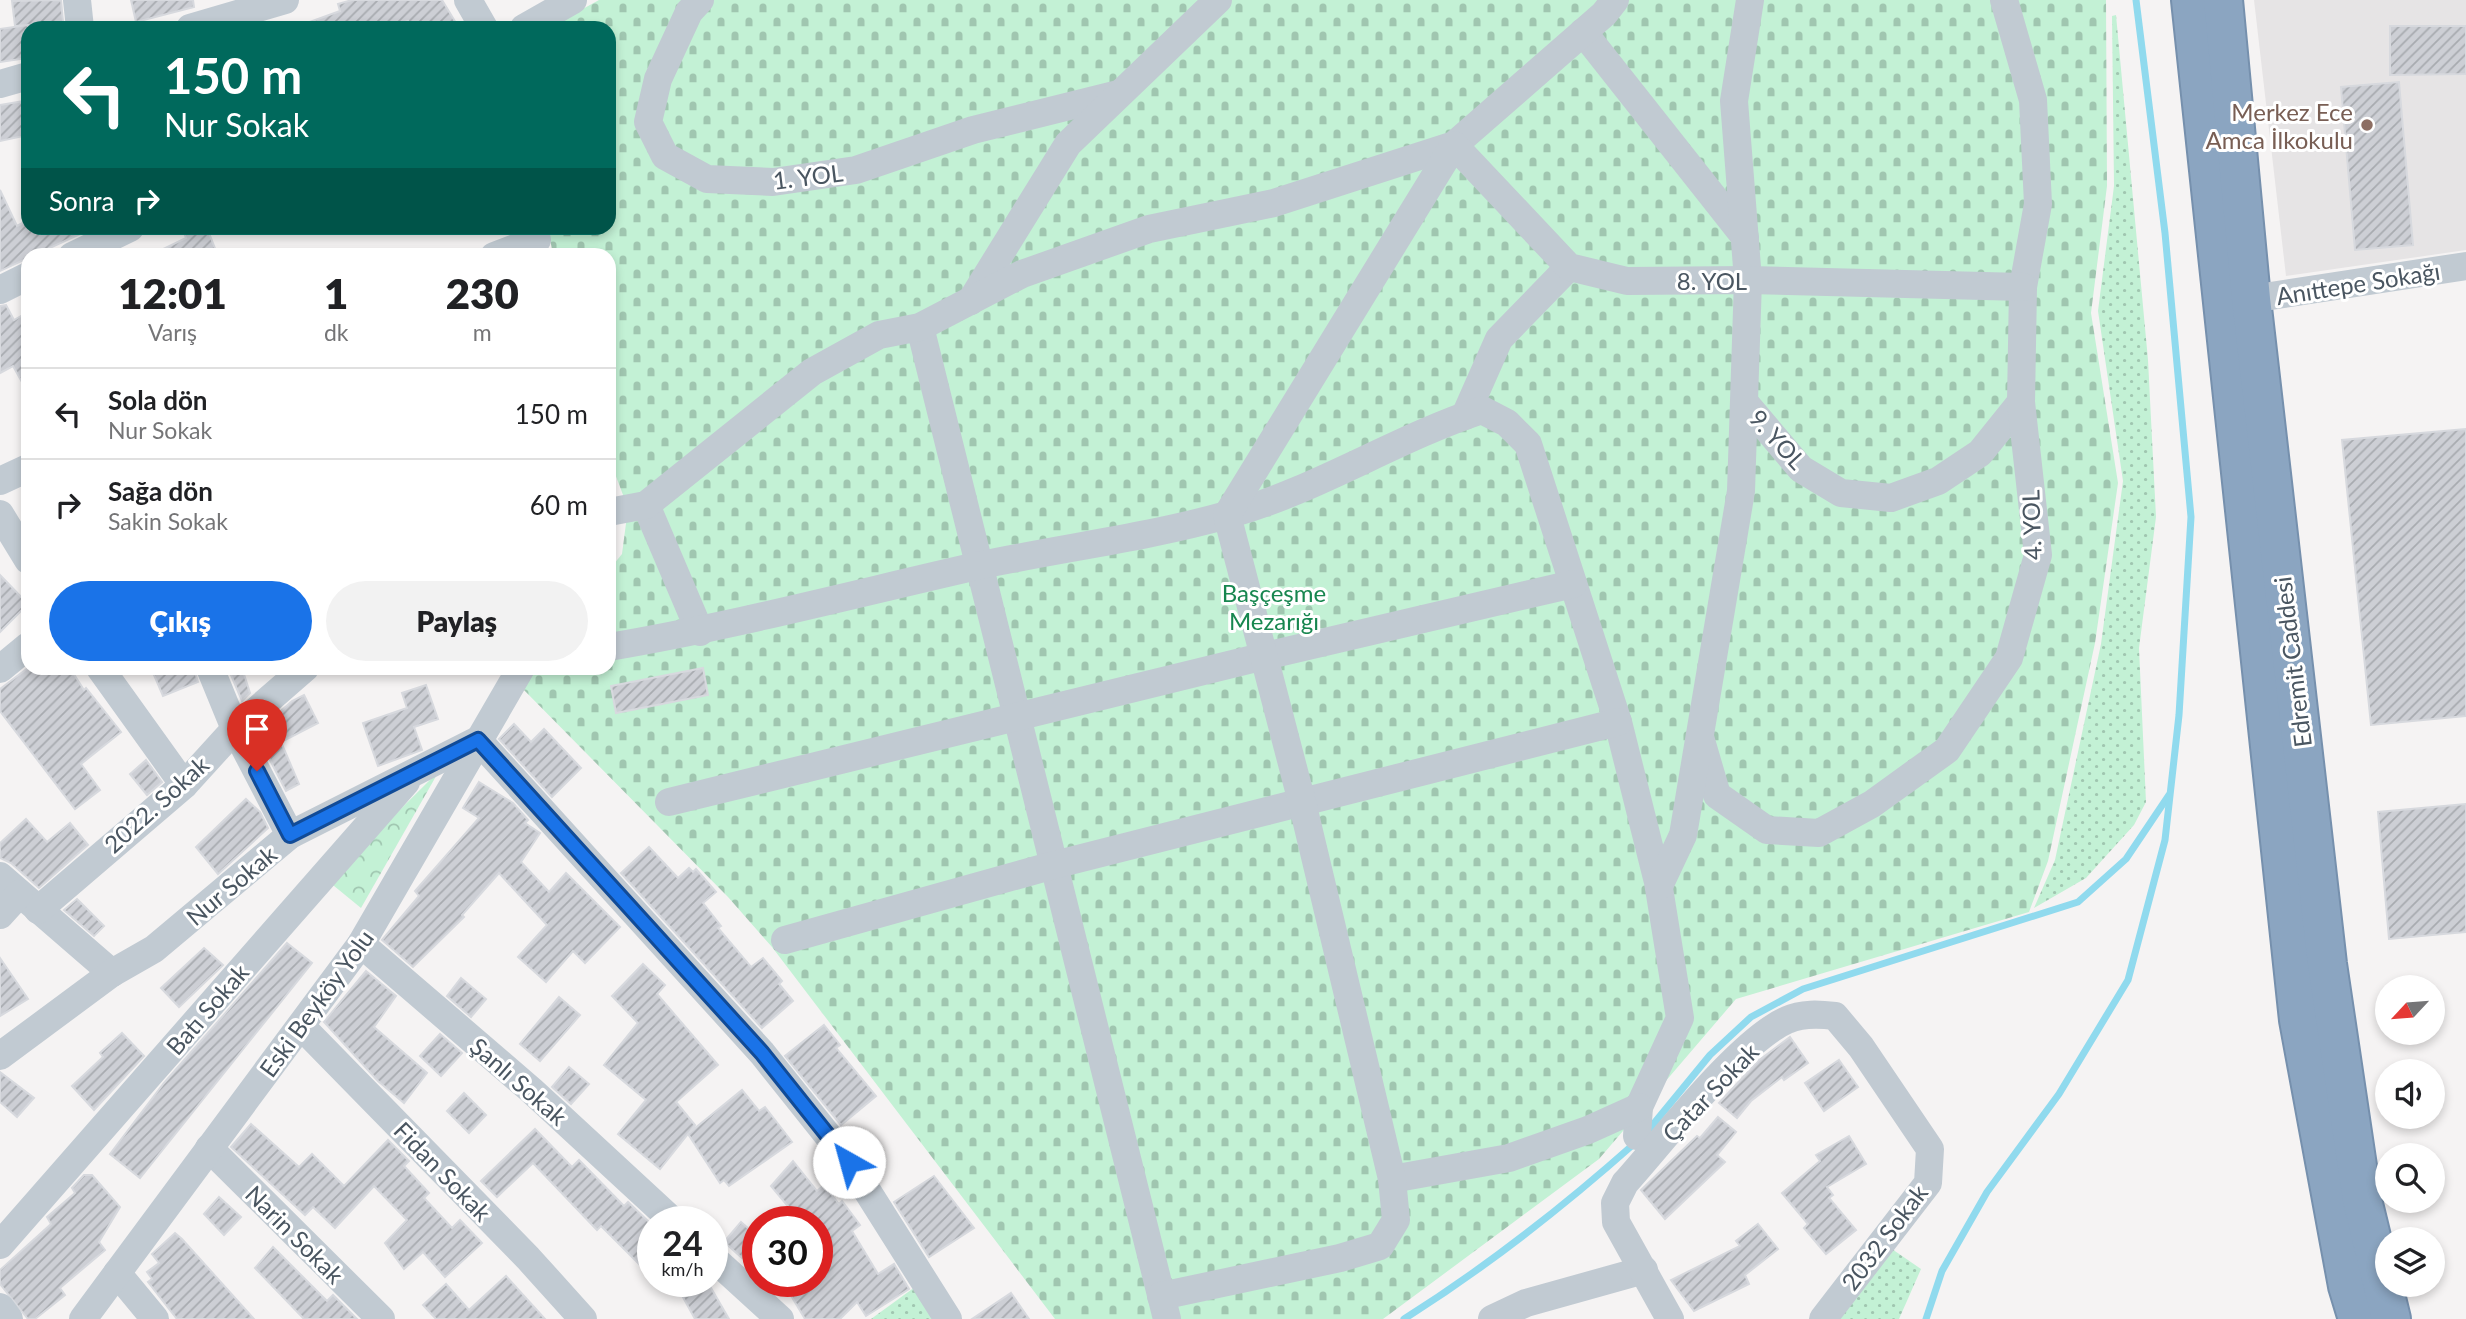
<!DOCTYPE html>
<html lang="tr">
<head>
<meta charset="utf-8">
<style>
	:root { --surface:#fff; --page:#f2f2f2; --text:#202124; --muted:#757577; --line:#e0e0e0; --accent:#1a73e8 }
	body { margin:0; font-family:Lato,sans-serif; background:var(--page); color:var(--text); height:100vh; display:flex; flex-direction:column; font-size:26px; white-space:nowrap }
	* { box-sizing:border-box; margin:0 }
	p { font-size:23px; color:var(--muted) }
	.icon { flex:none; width:38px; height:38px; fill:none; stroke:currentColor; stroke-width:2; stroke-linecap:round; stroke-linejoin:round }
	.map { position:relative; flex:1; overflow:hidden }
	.details { position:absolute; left:21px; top:248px; width:595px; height:427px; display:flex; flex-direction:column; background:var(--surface); border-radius:21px; box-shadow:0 4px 10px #0003 }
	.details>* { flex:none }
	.top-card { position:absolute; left:21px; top:21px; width:595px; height:214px; border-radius:21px; box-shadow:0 4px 10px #0003; background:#00695c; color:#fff; overflow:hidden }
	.needle { width:46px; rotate:244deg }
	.tools { position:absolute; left:2375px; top:975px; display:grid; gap:14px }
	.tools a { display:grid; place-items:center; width:70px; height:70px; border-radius:50%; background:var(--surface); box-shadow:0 4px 10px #0003; font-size:35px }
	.speed { position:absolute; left:637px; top:1206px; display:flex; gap:14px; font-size:35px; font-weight:700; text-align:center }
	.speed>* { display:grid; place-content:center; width:91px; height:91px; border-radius:50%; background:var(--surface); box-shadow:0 4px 10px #0003; line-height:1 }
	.speed small { font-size:18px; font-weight:400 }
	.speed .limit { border:10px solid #d22; background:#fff; color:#111 }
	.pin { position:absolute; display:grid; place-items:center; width:60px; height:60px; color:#fff; margin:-72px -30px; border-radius:50% 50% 50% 0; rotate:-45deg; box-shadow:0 0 7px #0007 }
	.pin .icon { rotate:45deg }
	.me { position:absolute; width:77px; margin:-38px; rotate:322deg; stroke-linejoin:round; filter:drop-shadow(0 0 5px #0008) }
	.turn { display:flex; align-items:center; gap:24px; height:147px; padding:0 28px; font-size:32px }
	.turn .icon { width:91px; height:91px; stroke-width:2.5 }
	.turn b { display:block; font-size:49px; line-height:60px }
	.then { display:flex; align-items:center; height:66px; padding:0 28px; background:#0003; gap:14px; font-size:26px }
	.eta { display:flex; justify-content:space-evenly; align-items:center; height:119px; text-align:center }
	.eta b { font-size:42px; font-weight:800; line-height:49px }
	.primary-button { display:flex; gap:14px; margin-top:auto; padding:14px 28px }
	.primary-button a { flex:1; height:80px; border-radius:42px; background:var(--accent); color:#fff; font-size:28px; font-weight:800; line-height:80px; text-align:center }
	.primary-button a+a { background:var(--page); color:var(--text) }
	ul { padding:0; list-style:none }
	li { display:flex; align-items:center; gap:21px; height:91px; padding:0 28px; border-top:2px solid var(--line) }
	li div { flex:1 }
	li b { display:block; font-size:26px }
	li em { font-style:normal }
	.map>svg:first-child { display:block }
</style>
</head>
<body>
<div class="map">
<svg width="2466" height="1319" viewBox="0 0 2466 1319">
	<defs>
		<pattern id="green-dots" width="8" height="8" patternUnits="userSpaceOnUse" patternTransform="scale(1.75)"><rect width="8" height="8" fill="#c3f1d5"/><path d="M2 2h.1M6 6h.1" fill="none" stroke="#a0c6b0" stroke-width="1.8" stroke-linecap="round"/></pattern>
		<pattern id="forest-crowns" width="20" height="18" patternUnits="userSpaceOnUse" patternTransform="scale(1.75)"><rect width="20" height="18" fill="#c3f1d5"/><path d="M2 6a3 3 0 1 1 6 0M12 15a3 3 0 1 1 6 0" fill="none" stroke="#a0c6b0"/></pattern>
		<pattern id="cemetery-stones" width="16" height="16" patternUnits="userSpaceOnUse" patternTransform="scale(1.75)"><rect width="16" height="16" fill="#c3f1d5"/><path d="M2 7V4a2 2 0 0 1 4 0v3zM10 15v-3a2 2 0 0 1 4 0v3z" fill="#a0c6b0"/></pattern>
		<pattern id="building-hatch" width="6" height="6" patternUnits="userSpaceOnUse" patternTransform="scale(1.75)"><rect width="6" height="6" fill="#cdcfd5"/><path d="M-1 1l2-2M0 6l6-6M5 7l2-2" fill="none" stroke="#a8abb0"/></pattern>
	</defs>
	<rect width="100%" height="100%" fill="#f5f3f3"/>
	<polygon fill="#e6e4e5" points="2254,0 2466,0 2466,250 2286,276"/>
	<g fill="url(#green-dots)">
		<polygon points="2116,15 2148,360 2156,517 2139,648 2146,802 2134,825 2086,878 2034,908 2055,860 2101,644 2123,481 2098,311 2114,186 2112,16"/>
		<polygon points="1889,1247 1921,1269 1899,1319 1833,1319"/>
		<polygon points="915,1287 937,1319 871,1319"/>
	</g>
	<polygon fill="url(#forest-crowns)" points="439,771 361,908 328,881"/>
	<polygon fill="url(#cemetery-stones)" points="599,0 2106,0 2107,186 2091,313 2118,483 2095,643 2048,861 2029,912 1736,999 1599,1159 1383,1319 1055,1319 772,947 728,897 521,687 531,669 609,668 609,570 622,554 628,508 609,458 609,256 553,255 548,228 609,228 609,28 548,28"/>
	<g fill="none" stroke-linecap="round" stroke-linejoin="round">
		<g stroke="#90daee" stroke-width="7">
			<polyline points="1646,1133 1710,1055 1751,1017 1803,989 2078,902 2126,859 2169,795"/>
			<path d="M 1404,1319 C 1485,1268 1563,1207 1635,1143"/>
			<polyline points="1926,1319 1942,1271 1987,1192 2059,1094 2128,980 2165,840 2179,715 2191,517 2165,233 2136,0"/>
		</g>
	</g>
	<g fill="url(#building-hatch)" stroke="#d7d9de" stroke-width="2">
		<polygon points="61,0 63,22 28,25 28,58 0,62 0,29 28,25 15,26 12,1"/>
		<polygon points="131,0 193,0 194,7 136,22"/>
		<polygon points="352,0 442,0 459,28 412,28 408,21 385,28 302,28 301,25 340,11 338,4"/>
		<polygon points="2390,26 2466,26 2466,74 2390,75"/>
		<polygon points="2399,82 2413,245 2355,250 2341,87"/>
		<polygon points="24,101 28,135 0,141 0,105"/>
		<polygon points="0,190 17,226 28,220 28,228 93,228 0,271"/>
		<polygon points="182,228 207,228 218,256 149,256 186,238"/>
		<polygon points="6,305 14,320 28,312 28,393 13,366 0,373 0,306"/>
		<polygon points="2466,429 2466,716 2371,725 2342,440"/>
		<polygon points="0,575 28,604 0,632"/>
		<polygon points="28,668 70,668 84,690 86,688 121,732 81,764 100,790 75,809 0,711 0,689"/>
		<polygon points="151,668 194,668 198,682 163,696"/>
		<polygon points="228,668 242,668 250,693 242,701"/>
		<polygon points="703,668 708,695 616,713 611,686"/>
		<polygon points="426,685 438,719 414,727 422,750 378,766 363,723 407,708 402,693"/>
		<polygon points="304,695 318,723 281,742 299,784 286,791 256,733 292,701"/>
		<polygon points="514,724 531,742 544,729 581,768 552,797 499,739"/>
		<polygon points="146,760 162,782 147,795 130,774"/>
		<polygon points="479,782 513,803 528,820 525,823 540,833 521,862 549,892 566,873 620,927 585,963 573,951 546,982 518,957 547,925 499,873 462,915 464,917 413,967 382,940 419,896 415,891 479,818 463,808"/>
		<polygon points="246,799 260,812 268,828 218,874 196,847"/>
		<polygon points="2466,804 2466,932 2389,939 2378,812"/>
		<polygon points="26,819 47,842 70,823 88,845 39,888 11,863 0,858 0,843"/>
		<polygon points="649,847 678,878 689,868 693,872 696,869 716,892 703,903 721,926 718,928 751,967 763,958 782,981 779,984 793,1001 762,1028 621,873"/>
		<polygon points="77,899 104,926 94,936 64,910"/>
		<polygon points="287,943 312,963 140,1178 110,1154 164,1083"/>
		<polygon points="204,948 223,965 179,1007 161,988"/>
		<polygon points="0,958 28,999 0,1016"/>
		<polygon points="643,964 665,985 657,994 718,1065 676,1102 695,1125 689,1133 742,1090 759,1111 765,1107 792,1142 729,1186 724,1180 720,1183 688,1134 660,1169 618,1134 646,1100 604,1065 638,1023 612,996"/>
		<polygon points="366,971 396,996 374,1027 427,1073 404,1103 378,1081 324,1022"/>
		<polygon points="461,978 486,999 471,1017 447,996"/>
		<polygon points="559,997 580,1015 540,1061 520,1044"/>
		<polygon points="824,1025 840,1045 836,1048 876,1096 841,1125 785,1056"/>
		<polygon points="122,1033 144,1056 94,1110 72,1086 103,1057 100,1053"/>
		<polygon points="440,1034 462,1053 441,1076 420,1056"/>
		<polygon points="1790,1037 1808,1063 1784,1080 1782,1077 1751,1101 1737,1118 1719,1103 1758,1061"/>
		<polygon points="1839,1060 1858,1087 1824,1111 1805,1083"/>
		<polygon points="569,1067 589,1084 571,1104 552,1087"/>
		<polygon points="0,1072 34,1098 17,1117 0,1102"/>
		<polygon points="464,1093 486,1115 469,1133 447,1111"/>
		<polygon points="1718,1117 1736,1132 1717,1155 1725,1162 1665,1219 1641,1190 1697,1136 1700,1138"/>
		<polygon points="251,1124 299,1167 312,1154 344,1186 388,1140 409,1161 404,1166 429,1193 424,1198 452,1228 460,1220 482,1243 445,1277 423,1252 404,1269 385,1243 407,1220 374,1186 335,1228 313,1207 305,1215 231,1147"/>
		<polygon points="535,1129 572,1167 579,1160 624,1206 628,1202 653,1226 653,1278 601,1226 597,1230 533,1163 497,1197 481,1181"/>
		<polygon points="1849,1136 1866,1164 1827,1187 1833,1195 1829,1198 1856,1230 1826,1254 1804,1228 1808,1224 1782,1193 1820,1161 1816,1155"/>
		<polygon points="793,1161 817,1191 824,1185 839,1204 842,1201 860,1225 852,1231 878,1274 894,1264 909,1289 866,1316 857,1302 840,1319 805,1319 790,1294 803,1281 817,1281 817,1222 801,1222 771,1186"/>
		<polygon points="84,1175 92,1175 120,1207 99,1242 105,1250 60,1288 65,1295 35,1319 28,1319 0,1284 0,1270 51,1224 47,1217 75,1193 72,1188"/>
		<polygon points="934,1176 974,1228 929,1257 894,1202"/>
		<polygon points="219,1197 241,1217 224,1235 204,1214"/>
		<polygon points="741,1222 758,1237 742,1258 724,1242"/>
		<polygon points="1758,1224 1778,1249 1745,1275 1749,1284 1694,1311 1671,1280 1740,1246 1736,1241"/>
		<polygon points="175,1233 182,1239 254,1319 177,1319 148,1282 152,1279 147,1272 159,1263 152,1254"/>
		<polygon points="273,1247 327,1301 333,1295 357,1319 304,1319 255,1268"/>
		<polygon points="506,1276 545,1319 436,1319 423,1305 446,1284 469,1310"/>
		<polygon points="674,1281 707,1281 729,1319 695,1319"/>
		<polygon points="1011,1293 1029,1319 972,1319"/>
	</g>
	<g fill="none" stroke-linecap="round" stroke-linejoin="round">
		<defs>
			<g id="highway">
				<polyline points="2191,0 2299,1020 2348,1286 2358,1319"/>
				<polyline points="2223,0 2251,299 2327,964 2362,1200 2391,1319"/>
			</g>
		</defs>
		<use href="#highway" stroke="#7690ad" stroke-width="42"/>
		<g stroke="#c1cad2" stroke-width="28">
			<polyline points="77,0 80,28"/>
			<polyline points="468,0 484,28"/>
			<polyline points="700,0 689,12 658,79 648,122 665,156 707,179 773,182 856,170 973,130 1118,94"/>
			<polyline points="190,28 285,0"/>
			<polyline points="524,28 573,0"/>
			<polyline points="1583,32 1745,237"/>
			<polyline points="0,84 28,76"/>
			<polyline points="72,256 130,228"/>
			<polyline points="494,256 537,240"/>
			<polyline points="0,290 28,276"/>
			<polyline points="2251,299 2466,266"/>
			<polyline points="971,301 1068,144 1218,0"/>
			<polyline points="920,327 1167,1319"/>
			<polyline points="1746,404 1801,469 1841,493 1891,498 1938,481 1980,453 2021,402"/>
			<polyline points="1465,416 1499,339 1569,267"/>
			<polyline points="0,481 28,468"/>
			<polyline points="646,505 700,632"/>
			<polyline points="609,512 646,505 812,372 879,335 920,327 1022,274 1149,229 1274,203 1454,145 1604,14 1615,0"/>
			<polyline points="0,514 28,560"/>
			<path d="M 609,647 C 733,626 854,594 977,566 C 1060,548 1145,538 1227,515 C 1316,491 1394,439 1482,410 L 1507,423 L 1528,444 L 1618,722 L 1658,882 L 1680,1018 L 1639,1107 L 1637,1136"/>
			<polyline points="100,668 184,785"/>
			<polyline points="210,668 235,729 290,835"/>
			<polyline points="0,669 28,646"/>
			<polyline points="1700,737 1717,795 1767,830 1819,833 1872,804 1947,750 2009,658 2038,555 2021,402 2023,287 2038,204 2033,100 2004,0"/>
			<polyline points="669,802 1265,656 1573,584"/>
			<polyline points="0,876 112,973"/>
			<polyline points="1659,886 1683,835 1741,491 1748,280 1734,101 1750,0"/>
			<polyline points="38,910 184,785 235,729 305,668"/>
			<polyline points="0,915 19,894"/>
			<polyline points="785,940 1054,865 1618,722"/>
			<polyline points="361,944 531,1090 674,1222"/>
			<polyline points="301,1026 528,1258 583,1319"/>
			<polyline points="0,1056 112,973 154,949 290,835 478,740 762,1053 849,1162 948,1319"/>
			<polyline points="209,1148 381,1319"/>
			<polyline points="1392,1179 1509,1158 1588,1130 1639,1107"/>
			<polyline points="0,1245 406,782"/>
			<polyline points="712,1257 780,1319"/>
			<polyline points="117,1273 155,1319"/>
			<polyline points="1161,1296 1340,1258 1380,1246 1396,1220 1392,1179 1302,802 1227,515 1454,145 1569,267 1627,281 1748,280 2023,287"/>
			<polyline points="0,1307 9,1319"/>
			<polyline points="83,1319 361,944 521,668"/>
			<polyline points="1492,1319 1526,1303 1644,1270"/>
			<path d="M 1670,1319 L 1616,1222 L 1615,1203 L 1625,1183 C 1663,1141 1739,1041 1787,1020 C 1802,1013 1819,1014 1835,1016 L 1861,1047 L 1930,1149 L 1928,1183 L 1823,1319"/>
		</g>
		<use href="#highway" stroke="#8ba5c1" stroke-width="38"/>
	</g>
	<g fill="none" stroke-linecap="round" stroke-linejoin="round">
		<defs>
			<polyline id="route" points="257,771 290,835 478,740 762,1053 849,1162"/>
		</defs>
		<use href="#route" stroke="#114b97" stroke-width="18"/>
		<use href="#route" stroke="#1a73e8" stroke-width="12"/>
	</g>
	<circle fill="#8d6e63" stroke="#fff" stroke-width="2.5" cx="2367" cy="125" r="7"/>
	<g text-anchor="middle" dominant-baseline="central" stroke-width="6" stroke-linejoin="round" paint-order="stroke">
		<g font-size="24" fill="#785e54" stroke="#fff" text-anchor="end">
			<text x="2353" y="111">Merkez Ece<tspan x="2353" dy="28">Amca İlkokulu</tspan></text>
		</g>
		<g font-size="24" fill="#4a5661" stroke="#fff">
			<text transform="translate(808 176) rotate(-7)">1. YOL</text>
			<text x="1712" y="280">8. YOL</text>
			<text transform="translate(2358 283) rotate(-9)">Anıttepe Sokağı</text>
			<text transform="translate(1778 439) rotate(48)">9. YOL</text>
			<text transform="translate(2031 525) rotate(-92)">4. YOL</text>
			<text transform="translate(2292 662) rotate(-97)">Edremit Caddesi</text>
			<text transform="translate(156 804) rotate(-42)">2022. Sokak</text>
			<text transform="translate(231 885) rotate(-40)">Nur Sokak</text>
			<text transform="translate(316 1003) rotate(-54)">Eski Beyköy Yolu</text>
			<text transform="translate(207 1009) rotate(-49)">Batı Sokak</text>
			<text transform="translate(519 1081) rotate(41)">Şanlı Sokak</text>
			<text transform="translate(1710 1092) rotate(-46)">Çatar Sokak</text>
			<text transform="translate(443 1171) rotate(46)">Fidan Sokak</text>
			<text transform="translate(295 1234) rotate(45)">Narin Sokak</text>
			<text transform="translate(1884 1237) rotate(-53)">2032 Sokak</text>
		</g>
		<g font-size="24" fill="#17864f" stroke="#fff">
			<text x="1274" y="592">Başçeşme<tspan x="1274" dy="28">Mezarığı</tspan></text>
		</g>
	</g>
</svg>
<div class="tools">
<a><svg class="needle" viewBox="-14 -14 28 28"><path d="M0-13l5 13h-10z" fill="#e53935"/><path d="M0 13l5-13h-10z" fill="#757577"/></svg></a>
<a><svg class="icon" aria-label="sound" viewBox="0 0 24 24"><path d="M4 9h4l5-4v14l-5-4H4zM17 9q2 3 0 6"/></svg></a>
<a><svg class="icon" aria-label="search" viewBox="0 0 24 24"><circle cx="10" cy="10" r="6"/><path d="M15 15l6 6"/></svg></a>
<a><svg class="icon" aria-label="layers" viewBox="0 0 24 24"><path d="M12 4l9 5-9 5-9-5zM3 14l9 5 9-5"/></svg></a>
</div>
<div class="speed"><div>24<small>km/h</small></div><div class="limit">30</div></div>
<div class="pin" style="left:257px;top:771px;background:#d93025"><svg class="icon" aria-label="arrive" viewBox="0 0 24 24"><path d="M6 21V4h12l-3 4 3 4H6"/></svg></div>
<svg class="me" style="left:849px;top:1162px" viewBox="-20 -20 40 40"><circle r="19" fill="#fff"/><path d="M0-13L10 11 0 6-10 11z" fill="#1a73e8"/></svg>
<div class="top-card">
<div class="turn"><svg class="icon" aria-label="left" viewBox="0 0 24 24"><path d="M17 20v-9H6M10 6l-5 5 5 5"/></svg><div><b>150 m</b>Nur Sokak</div></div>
<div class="then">Sonra<svg class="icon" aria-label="right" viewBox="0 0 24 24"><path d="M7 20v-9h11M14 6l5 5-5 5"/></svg></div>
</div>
<section class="details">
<div class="eta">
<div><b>12:01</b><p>Varış</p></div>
<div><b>1</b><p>dk</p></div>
<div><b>230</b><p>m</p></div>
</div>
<ul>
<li><svg class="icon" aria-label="left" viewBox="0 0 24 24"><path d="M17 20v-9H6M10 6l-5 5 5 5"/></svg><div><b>Sola dön</b><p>Nur Sokak</p></div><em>150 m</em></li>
<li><svg class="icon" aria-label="right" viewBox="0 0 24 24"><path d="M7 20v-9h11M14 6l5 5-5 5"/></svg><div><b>Sağa dön</b><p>Sakin Sokak</p></div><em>60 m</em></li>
</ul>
<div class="primary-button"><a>Çıkış</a><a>Paylaş</a></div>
</section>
</div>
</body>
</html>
